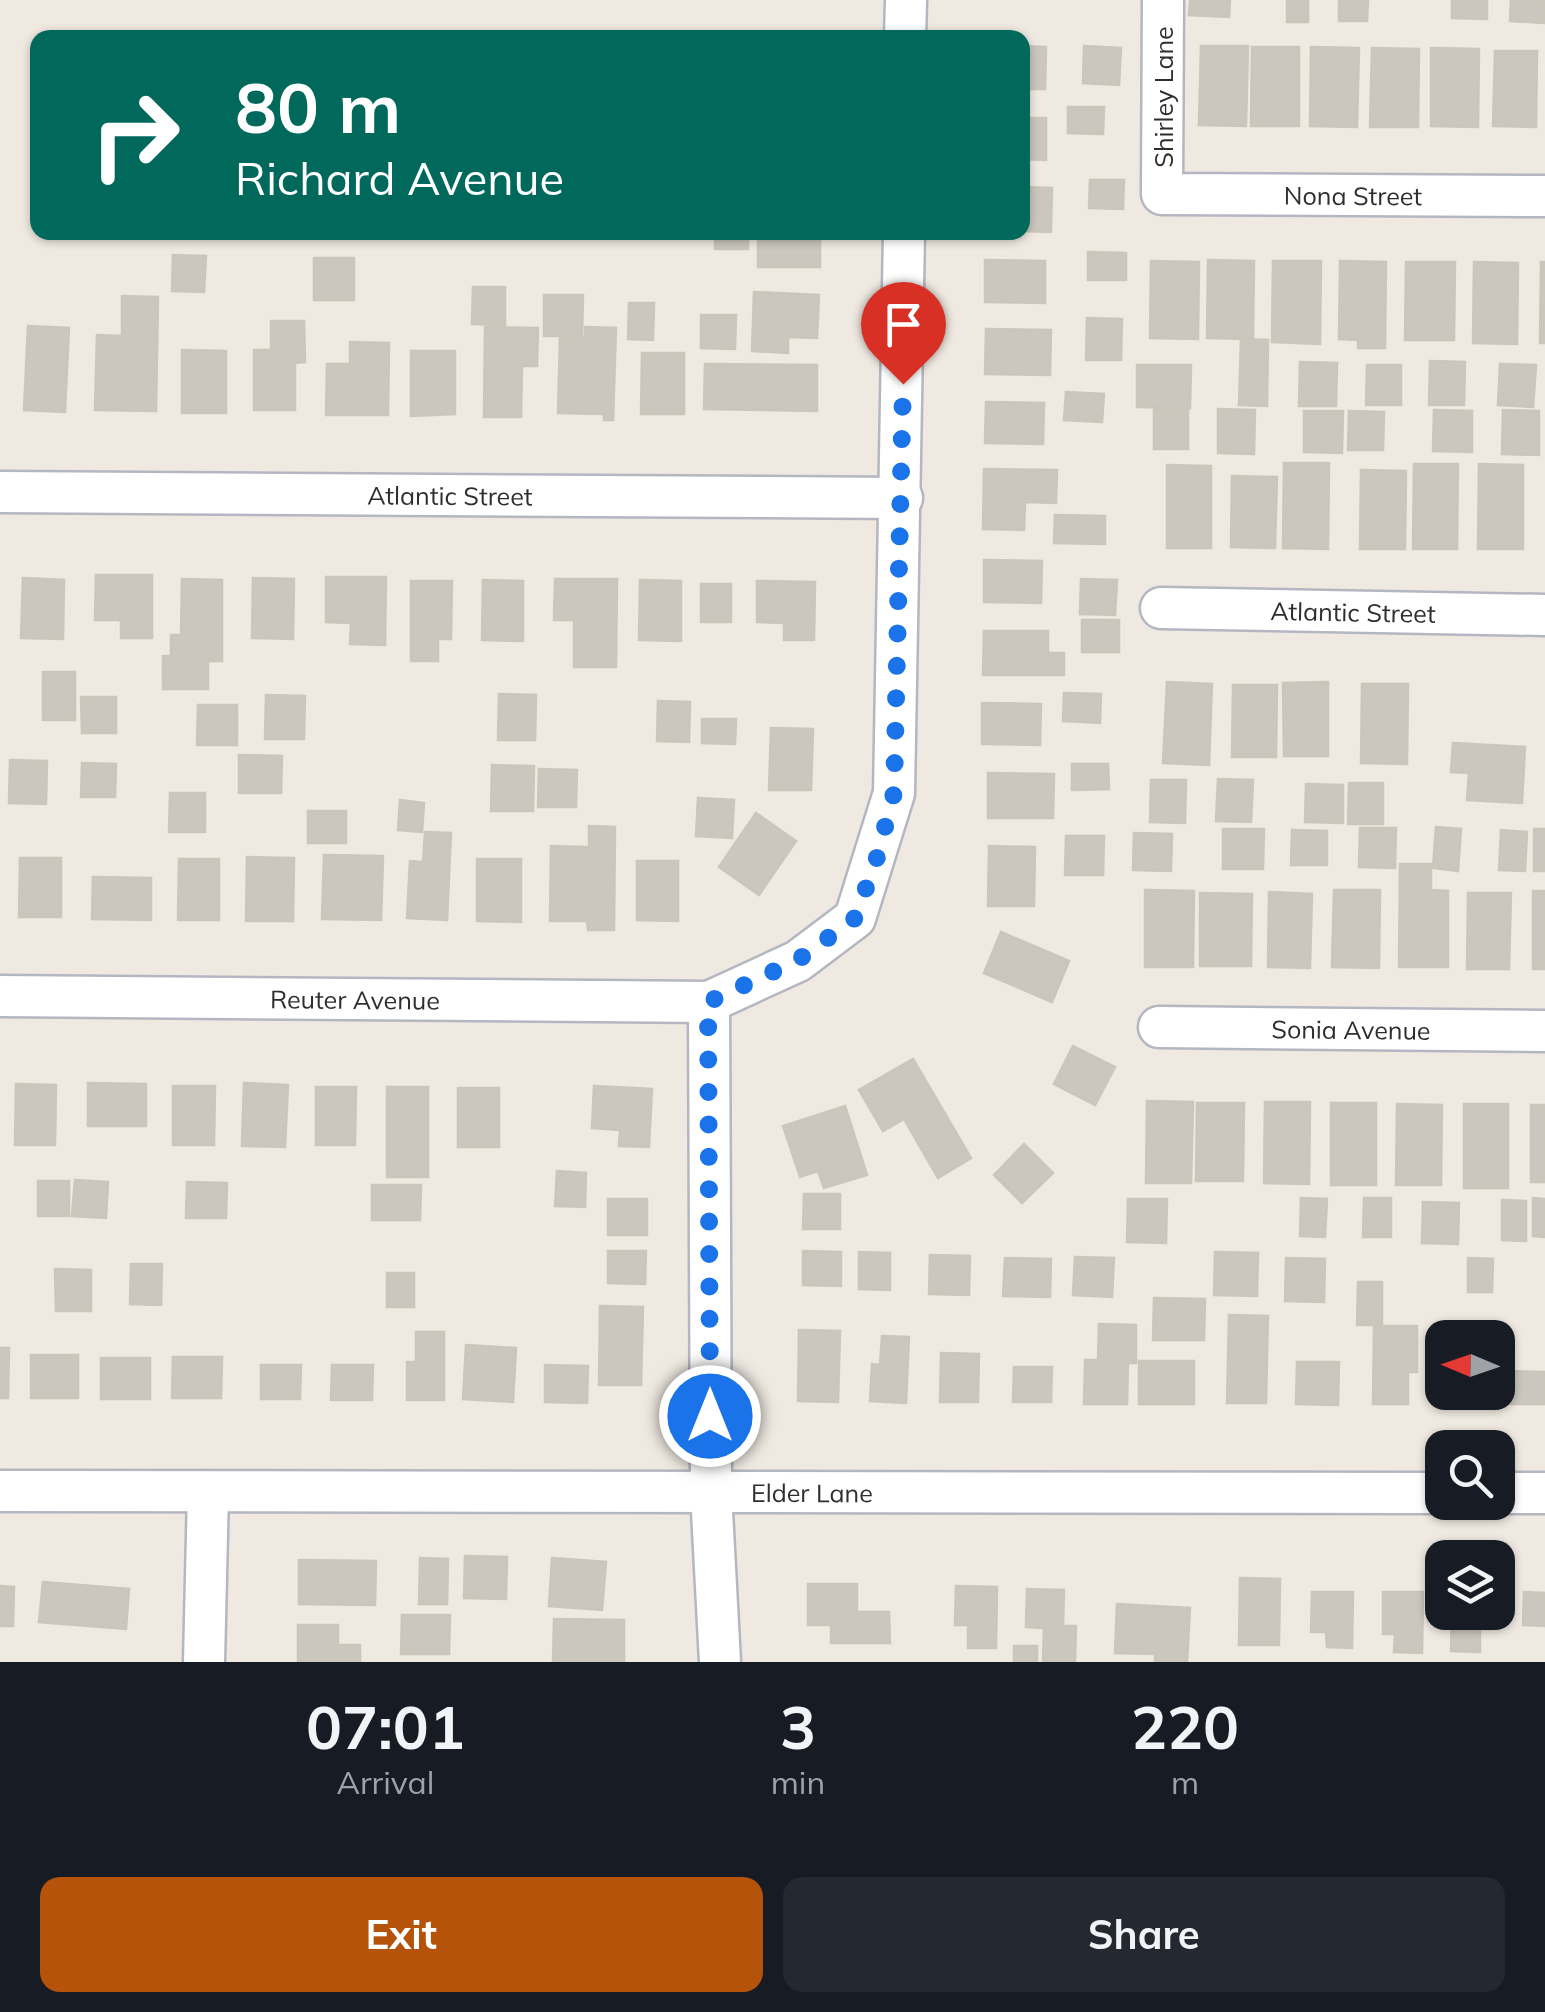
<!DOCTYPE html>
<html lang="en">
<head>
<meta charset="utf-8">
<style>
	:root { --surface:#171b24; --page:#242831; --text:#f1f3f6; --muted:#9ea1a6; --accent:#b45309 }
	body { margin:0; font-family:Mulish,sans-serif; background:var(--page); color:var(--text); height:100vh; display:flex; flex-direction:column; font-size:38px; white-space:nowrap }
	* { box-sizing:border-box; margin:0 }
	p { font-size:32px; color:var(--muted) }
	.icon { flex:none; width:55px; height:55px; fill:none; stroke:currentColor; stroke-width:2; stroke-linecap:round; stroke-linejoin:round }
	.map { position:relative; height:1662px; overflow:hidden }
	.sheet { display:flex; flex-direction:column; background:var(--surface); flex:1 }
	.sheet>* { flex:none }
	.hud { position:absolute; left:30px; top:30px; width:1000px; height:210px; border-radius:20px; box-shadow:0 2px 8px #0004; background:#00695c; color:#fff; overflow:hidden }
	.needle { width:65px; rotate:272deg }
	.buttons { position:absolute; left:1425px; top:1320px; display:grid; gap:20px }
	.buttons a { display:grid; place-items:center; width:90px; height:90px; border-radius:20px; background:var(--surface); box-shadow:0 2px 8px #0004; font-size:50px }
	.pin { position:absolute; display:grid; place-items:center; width:85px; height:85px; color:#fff; margin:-102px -42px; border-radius:50% 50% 50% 0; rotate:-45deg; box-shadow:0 0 10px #0007 }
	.pin .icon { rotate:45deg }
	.me { position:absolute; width:110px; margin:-55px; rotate:0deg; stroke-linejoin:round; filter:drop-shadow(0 0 8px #0008) }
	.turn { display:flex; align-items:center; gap:35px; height:210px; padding:0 40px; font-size:45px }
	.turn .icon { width:130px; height:130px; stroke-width:2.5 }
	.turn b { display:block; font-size:70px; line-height:85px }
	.eta { display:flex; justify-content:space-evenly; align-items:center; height:170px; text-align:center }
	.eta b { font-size:60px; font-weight:700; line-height:70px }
	.button { display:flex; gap:20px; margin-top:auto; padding:20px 40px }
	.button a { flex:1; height:115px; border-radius:20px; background:var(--accent); color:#fff; font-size:40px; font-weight:700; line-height:115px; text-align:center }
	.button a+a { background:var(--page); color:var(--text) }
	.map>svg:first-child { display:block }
</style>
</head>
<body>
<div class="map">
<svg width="1545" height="1662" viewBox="0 0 1545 1662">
	<rect width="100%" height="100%" fill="#efe9e1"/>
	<g fill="#cbc7bf" stroke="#cbc5ba" stroke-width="2.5">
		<polygon points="1190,0 1230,0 1229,17 1189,15"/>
		<rect x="1287" y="0" width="21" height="22"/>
		<polygon points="1339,0 1368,0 1367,21 1339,21"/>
		<polygon points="1452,0 1487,0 1487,19 1452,18"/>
		<polygon points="1511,0 1545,0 1545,23 1510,21"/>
		<polygon points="1022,46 1046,47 1045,89 1022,89"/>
		<polygon points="1084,46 1121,48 1119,85 1083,83"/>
		<polygon points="1201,46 1248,46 1246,126 1199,125"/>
		<polygon points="1252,47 1299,47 1299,126 1251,126"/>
		<polygon points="1311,47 1359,48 1357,127 1310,126"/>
		<polygon points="1372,48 1419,49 1418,127 1370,127"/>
		<polygon points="1431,48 1479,49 1478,127 1431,126"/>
		<polygon points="1495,51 1537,51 1536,127 1493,126"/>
		<polygon points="1068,107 1104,107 1103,134 1068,133"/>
		<polygon points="1022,118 1046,118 1046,160 1022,159"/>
		<polygon points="1090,180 1124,180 1123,209 1089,208"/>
		<polygon points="1022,187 1052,188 1051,232 1022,231"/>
		<rect x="715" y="232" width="33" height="17"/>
		<rect x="758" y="232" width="62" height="35"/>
		<polygon points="1088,252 1126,253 1126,280 1088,280"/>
		<polygon points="173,255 206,256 204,292 172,291"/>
		<rect x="314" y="258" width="40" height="42"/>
		<polygon points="985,260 1045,261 1045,303 985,302"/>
		<polygon points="1208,260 1254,261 1253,339 1207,338"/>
		<polygon points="1151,261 1199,262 1198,339 1150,338"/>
		<polygon points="1273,261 1321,261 1320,344 1272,342"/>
		<polygon points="1340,261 1386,262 1385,348 1358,348 1358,340 1339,339"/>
		<polygon points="1406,262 1455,262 1454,340 1405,340"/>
		<polygon points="1474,262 1518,263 1517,344 1473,343"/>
		<polygon points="1541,262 1545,262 1545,343 1540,343"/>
		<polygon points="473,287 505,287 505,325 472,324"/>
		<polygon points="754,292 819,295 817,338 788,337 788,353 752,351"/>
		<polygon points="544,295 583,295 582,336 544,336"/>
		<polygon points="122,296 158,297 156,411 95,410 97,335 122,336"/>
		<polygon points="629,303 654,303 653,340 628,339"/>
		<polygon points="701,315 736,315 735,349 701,348"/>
		<polygon points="1087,318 1122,319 1121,360 1086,360"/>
		<polygon points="271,321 304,321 305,362 295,363 295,410 254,410 254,350 271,350"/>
		<polygon points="28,326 69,328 65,412 24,410"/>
		<polygon points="485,327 538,328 537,366 522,366 521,417 484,417"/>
		<polygon points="585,327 616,328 613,420 604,420 604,414 558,413 560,337 585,338"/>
		<polygon points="986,329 1051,330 1050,375 985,374"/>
		<polygon points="1241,339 1268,340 1267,406 1239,405"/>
		<polygon points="350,342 389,343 388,415 326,415 327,364 350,364"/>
		<polygon points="182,350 226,351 226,413 182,413"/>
		<polygon points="411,351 455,351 455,414 411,416"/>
		<polygon points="642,353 684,353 684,414 641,414"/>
		<polygon points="1430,361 1465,362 1464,405 1429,405"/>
		<polygon points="1300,362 1337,363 1336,406 1299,406"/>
		<polygon points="705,364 817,365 817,411 704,409"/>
		<polygon points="1500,364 1536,365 1533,407 1498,405"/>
		<polygon points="1137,365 1191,365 1190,408 1137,407"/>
		<polygon points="1367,365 1401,365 1401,405 1366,405"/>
		<polygon points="1066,392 1104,394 1102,422 1064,420"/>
		<polygon points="986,402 1044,403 1043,444 985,443"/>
		<polygon points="1154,409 1188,410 1188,449 1154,449"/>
		<polygon points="1218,409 1255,410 1254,454 1218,453"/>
		<polygon points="1434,410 1472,411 1472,452 1433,451"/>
		<polygon points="1503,410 1539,411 1539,455 1502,454"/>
		<polygon points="1304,411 1343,411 1342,453 1304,452"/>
		<polygon points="1349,411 1384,412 1383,450 1348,450"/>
		<polygon points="1284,463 1329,463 1328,549 1283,548"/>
		<polygon points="1414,464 1458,464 1457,549 1413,549"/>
		<polygon points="1479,464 1523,465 1523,549 1478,549"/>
		<polygon points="1167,465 1211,466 1211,548 1167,548"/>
		<polygon points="984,469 1057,470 1056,503 1025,502 1024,530 983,529"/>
		<polygon points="1361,470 1406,471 1405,549 1360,549"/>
		<polygon points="1232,476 1277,477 1275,548 1231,547"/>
		<polygon points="1055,515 1105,516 1105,544 1054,543"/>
		<polygon points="984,560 1042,561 1041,603 984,602"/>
		<polygon points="96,575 152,575 152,638 121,638 121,620 95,620"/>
		<polygon points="326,577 386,577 385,645 350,644 351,623 326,622"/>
		<polygon points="23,578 64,580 63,639 21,638"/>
		<polygon points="253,578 294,579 293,639 252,638"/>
		<polygon points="182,579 222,580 222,661 208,661 208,689 163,689 163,656 171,656 171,635 181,635"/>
		<polygon points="555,579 617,579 616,667 574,667 574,620 554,620"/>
		<polygon points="1081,579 1117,580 1115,615 1080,614"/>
		<polygon points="483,580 523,581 523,641 482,640"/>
		<polygon points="640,580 681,581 681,641 639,640"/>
		<polygon points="411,581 452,581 451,639 438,639 438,661 411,661"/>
		<polygon points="757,581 815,582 814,640 784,640 784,623 757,622"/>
		<rect x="701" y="584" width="30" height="38"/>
		<rect x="1082" y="620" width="37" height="32"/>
		<polygon points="984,631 1048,631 1048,653 1064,653 1064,675 983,675"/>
		<rect x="43" y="672" width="32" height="48"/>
		<polygon points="1167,682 1212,684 1209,765 1163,763"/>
		<polygon points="1328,682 1328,756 1284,756 1283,683"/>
		<polygon points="1362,684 1408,684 1407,764 1361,763"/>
		<polygon points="1233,685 1277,685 1276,757 1232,757"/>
		<polygon points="1064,693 1101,694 1100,723 1063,721"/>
		<polygon points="499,694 536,695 535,740 498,740"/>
		<polygon points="266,695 305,696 304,739 265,739"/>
		<polygon points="81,697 116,697 116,733 82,733"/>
		<polygon points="658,701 690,702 689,742 657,741"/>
		<polygon points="982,703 1041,704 1040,745 982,744"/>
		<polygon points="198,705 237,705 237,745 197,745"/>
		<polygon points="702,719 736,719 735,744 702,743"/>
		<polygon points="771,728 813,729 811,790 769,790"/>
		<polygon points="1453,743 1525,747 1522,803 1467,800 1469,773 1451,772"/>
		<polygon points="239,755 282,756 281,793 239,793"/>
		<polygon points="10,760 47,761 46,804 9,803"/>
		<polygon points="82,763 116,764 115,797 81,797"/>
		<polygon points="1072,764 1108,764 1109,789 1072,790"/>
		<polygon points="492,765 534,766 533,811 491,811"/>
		<polygon points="539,769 577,770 576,807 538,807"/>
		<polygon points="988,773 1054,774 1053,818 988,818"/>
		<polygon points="1218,779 1253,780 1251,822 1216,821"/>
		<polygon points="1151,780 1186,780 1185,823 1150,822"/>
		<polygon points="1349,783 1383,783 1383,824 1348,824"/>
		<polygon points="1306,784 1343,785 1343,823 1305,822"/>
		<polygon points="170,793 205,793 205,832 169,832"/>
		<polygon points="698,798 734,800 732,838 696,836"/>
		<polygon points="400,800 424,803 422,832 398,830"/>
		<rect x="308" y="811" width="38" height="32"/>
		<polygon points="756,813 796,841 759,895 719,867"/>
		<polygon points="589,826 615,827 614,930 588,930 587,921 550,921 551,846 589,847"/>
		<polygon points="1436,827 1461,829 1458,871 1433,868"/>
		<polygon points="1360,828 1396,828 1395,868 1359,867"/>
		<polygon points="1223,829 1264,829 1263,869 1223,869"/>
		<rect x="1534" y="829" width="11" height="42"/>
		<polygon points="1292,830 1327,831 1327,865 1291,865"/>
		<polygon points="1501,830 1527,832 1525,871 1499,870"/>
		<polygon points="425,832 451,833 447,920 407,918 410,861 423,862"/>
		<polygon points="1134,833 1172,834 1171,871 1133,870"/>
		<polygon points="1066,836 1104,836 1103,875 1065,875"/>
		<polygon points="989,846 1035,847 1034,906 988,906"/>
		<polygon points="324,855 383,856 381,920 322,919"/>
		<polygon points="247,857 294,858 293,921 246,921"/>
		<polygon points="20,858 61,858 61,917 19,917"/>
		<polygon points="179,859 219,859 219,920 178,920"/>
		<polygon points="477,859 521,859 521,922 477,921"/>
		<polygon points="637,861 678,861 678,921 637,920"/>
		<polygon points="1400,864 1431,864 1431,890 1448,891 1448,967 1399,967"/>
		<polygon points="93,877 151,878 151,920 92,919"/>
		<polygon points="1145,890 1194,891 1193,967 1145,967"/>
		<polygon points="1334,890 1380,890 1379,968 1332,967"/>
		<rect x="1533" y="891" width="12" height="78"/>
		<polygon points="1269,892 1312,894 1310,968 1268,967"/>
		<polygon points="1200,893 1252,894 1251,966 1200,966"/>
		<polygon points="1468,893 1511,893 1509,969 1467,969"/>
		<polygon points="1001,932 1069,961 1052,1002 984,973"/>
		<polygon points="1073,1046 1115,1067 1095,1105 1054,1084"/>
		<polygon points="913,1059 971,1158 938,1178 904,1119 883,1131 859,1090"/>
		<polygon points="88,1083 146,1084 146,1126 88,1126"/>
		<polygon points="244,1083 288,1085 285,1147 242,1146"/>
		<polygon points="16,1084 56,1085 55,1145 15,1145"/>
		<polygon points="173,1086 215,1086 214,1145 173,1145"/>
		<polygon points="594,1086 652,1089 649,1147 619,1146 620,1130 592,1128"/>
		<polygon points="316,1087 356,1087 355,1145 316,1145"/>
		<rect x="387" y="1087" width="41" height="90"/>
		<rect x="458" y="1088" width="41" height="59"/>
		<polygon points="1147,1101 1193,1102 1191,1183 1146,1183"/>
		<polygon points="1265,1102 1310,1102 1309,1184 1264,1183"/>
		<polygon points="1197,1103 1244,1103 1243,1181 1196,1181"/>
		<rect x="1331" y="1103" width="45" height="82"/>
		<polygon points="1397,1104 1442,1105 1441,1185 1396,1185"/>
		<rect x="1464" y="1104" width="44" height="84"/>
		<rect x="1531" y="1105" width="14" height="77"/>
		<polygon points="845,1106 867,1175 824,1188 818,1171 800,1177 783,1126"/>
		<polygon points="1024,1144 1053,1173 1022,1203 994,1175"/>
		<polygon points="557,1171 586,1173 585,1207 555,1206"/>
		<polygon points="75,1180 108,1182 106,1218 72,1216"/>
		<rect x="38" y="1181" width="31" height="35"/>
		<polygon points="187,1182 227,1183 226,1218 186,1218"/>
		<polygon points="372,1185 421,1185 420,1220 372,1220"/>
		<polygon points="804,1194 840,1194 840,1229 803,1229"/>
		<polygon points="1301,1198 1327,1199 1325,1237 1300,1236"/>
		<polygon points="1364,1198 1391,1198 1391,1237 1363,1237"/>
		<polygon points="1533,1198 1545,1199 1545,1237 1533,1236"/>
		<rect x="608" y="1199" width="39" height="36"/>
		<polygon points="1128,1199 1167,1199 1166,1243 1127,1242"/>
		<polygon points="1502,1200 1526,1201 1526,1241 1502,1240"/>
		<polygon points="1423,1202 1459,1203 1458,1244 1422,1243"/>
		<polygon points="608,1251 646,1251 645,1284 608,1283"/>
		<polygon points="803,1251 841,1252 841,1286 803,1285"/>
		<polygon points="859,1252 890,1253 890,1290 859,1289"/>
		<polygon points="1215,1252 1258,1253 1257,1296 1214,1295"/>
		<polygon points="930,1255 970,1256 969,1295 929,1294"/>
		<polygon points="1075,1257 1114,1258 1112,1297 1073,1295"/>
		<polygon points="1005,1258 1051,1259 1050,1297 1003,1296"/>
		<polygon points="1286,1258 1325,1259 1324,1302 1285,1301"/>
		<polygon points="1468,1258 1493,1259 1492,1292 1468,1292"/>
		<polygon points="131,1264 162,1264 161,1305 130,1304"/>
		<polygon points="55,1269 91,1270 91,1311 56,1311"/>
		<rect x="387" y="1273" width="27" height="34"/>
		<polygon points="1358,1282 1382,1282 1382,1325 1357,1325"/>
		<polygon points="1154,1298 1205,1299 1204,1340 1153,1340"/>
		<polygon points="600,1306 643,1307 641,1385 599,1385"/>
		<polygon points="1229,1315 1268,1316 1266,1403 1227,1403"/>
		<polygon points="1099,1324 1136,1325 1136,1363 1128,1363 1127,1404 1084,1404 1085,1360 1098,1360"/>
		<polygon points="1374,1326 1417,1326 1417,1372 1408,1372 1408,1404 1373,1404"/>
		<polygon points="799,1330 840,1331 838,1402 798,1401"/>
		<polygon points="416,1332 444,1332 444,1400 407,1400 407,1362 416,1362"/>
		<polygon points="882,1336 909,1337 906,1403 870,1401 872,1364 880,1365"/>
		<polygon points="1440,1342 1442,1392 1479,1392 1479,1405 1440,1404"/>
		<polygon points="466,1345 516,1348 513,1402 463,1399"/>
		<polygon points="0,1348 9,1348 8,1398 0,1398"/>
		<polygon points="941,1353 979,1354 978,1402 940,1402"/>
		<rect x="31" y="1355" width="47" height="43"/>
		<polygon points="173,1357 222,1357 221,1398 172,1398"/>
		<rect x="101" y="1358" width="49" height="41"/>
		<rect x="1139" y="1361" width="55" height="43"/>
		<polygon points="1297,1362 1339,1362 1338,1405 1296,1404"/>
		<polygon points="261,1365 301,1365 300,1399 261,1399"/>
		<polygon points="332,1365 373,1365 372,1400 331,1400"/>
		<polygon points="545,1365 588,1366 587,1403 545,1402"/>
		<polygon points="1014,1367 1052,1367 1051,1402 1013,1402"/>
		<polygon points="1511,1371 1545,1372 1545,1404 1511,1404"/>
		<polygon points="465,1556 507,1557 506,1599 464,1598"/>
		<polygon points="420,1558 448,1559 447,1604 419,1604"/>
		<polygon points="552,1558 606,1562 602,1610 549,1606"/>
		<polygon points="299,1560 376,1561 375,1605 299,1604"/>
		<polygon points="1240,1578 1280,1579 1279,1645 1239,1645"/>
		<polygon points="43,1582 129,1589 126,1629 39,1622"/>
		<polygon points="808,1584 857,1584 857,1612 889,1612 890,1643 831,1643 831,1625 808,1625"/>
		<polygon points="0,1586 14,1587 13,1626 0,1626"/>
		<polygon points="956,1586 997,1587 996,1648 968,1648 968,1625 955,1625"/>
		<polygon points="1027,1589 1064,1590 1063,1626 1076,1626 1075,1662 1043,1662 1044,1628 1026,1627"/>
		<polygon points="1312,1592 1353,1592 1352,1648 1327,1647 1326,1632 1311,1632"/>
		<polygon points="1383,1592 1423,1592 1422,1653 1394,1652 1395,1634 1383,1634"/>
		<polygon points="1524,1592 1545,1593 1545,1626 1523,1625"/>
		<polygon points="1117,1604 1190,1608 1187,1662 1155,1662 1155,1654 1115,1653"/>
		<polygon points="1452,1612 1491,1612 1491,1629 1480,1629 1480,1652 1451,1651"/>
		<polygon points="402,1615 450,1615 449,1654 401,1654"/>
		<polygon points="554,1619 624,1620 624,1662 553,1662"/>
		<polygon points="298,1625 338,1625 338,1645 360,1645 360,1662 298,1662"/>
		<rect x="1014" y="1646" width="23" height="16"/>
	</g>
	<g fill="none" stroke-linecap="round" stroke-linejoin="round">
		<defs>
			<g id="street">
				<path id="s1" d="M 1163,0 L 1162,194 L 1545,196"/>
				<polyline points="905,38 906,0"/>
				<path id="s2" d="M 0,492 L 902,498"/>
				<path id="s3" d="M 1161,608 L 1545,615"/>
				<path id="s4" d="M 0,996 L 709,1002 L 798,961 L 855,918 L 894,793 L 904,232"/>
				<polyline points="709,1002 711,1492 720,1662"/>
				<path id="s5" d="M 1159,1027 L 1545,1031"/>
				<path id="s6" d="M 0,1491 L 1442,1493"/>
				<polyline points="1498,1493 1545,1493"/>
				<polyline points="204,1662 208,1492"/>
			</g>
		</defs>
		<use href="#street" stroke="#b4b7c1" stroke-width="45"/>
		<use href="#street" stroke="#fff" stroke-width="40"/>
	</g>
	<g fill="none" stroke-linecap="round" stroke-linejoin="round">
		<polyline stroke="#1a73e8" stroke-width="18" stroke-dasharray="0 32.4" points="710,1416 708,1002 798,960 855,918 876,861 894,793 903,384"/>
	</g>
	<g text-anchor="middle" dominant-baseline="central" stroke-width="8" stroke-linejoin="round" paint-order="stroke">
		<g font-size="25" fill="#2e2e2e" stroke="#fff">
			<text transform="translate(1163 97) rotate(-90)">Shirley Lane</text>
			<text stroke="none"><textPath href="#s1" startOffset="385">Nona Street</textPath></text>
			<text stroke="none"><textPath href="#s2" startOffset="450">Atlantic Street</textPath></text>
			<text stroke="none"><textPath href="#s3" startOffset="192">Atlantic Street</textPath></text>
			<text stroke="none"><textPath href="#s4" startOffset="355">Reuter Avenue</textPath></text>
			<text stroke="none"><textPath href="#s5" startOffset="192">Sonia Avenue</textPath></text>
			<text stroke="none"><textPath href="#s6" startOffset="812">Elder Lane</textPath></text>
		</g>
	</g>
</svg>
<div class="buttons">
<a><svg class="needle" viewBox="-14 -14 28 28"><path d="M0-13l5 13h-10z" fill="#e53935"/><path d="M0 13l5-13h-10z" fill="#9ea1a6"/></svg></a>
<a><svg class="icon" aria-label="search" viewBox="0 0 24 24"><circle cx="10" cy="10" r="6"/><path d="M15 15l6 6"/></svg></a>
<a><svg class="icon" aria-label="layers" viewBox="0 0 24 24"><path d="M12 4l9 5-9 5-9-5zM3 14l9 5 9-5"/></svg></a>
</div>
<div class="pin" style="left:903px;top:384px;background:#d93025"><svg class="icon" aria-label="arrive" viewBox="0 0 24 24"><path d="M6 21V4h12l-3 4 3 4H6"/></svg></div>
<svg class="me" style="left:710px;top:1416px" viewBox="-20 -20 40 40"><circle r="17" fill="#1a73e8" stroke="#fff" stroke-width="3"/><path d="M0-11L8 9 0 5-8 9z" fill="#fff"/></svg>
<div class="hud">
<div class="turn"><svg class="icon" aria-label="right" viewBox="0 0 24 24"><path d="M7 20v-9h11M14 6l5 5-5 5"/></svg><div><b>80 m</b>Richard Avenue</div></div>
</div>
</div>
<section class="sheet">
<div class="eta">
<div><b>07:01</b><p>Arrival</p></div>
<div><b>3</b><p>min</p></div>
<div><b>220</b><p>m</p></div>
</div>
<div class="button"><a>Exit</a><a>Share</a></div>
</section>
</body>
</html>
